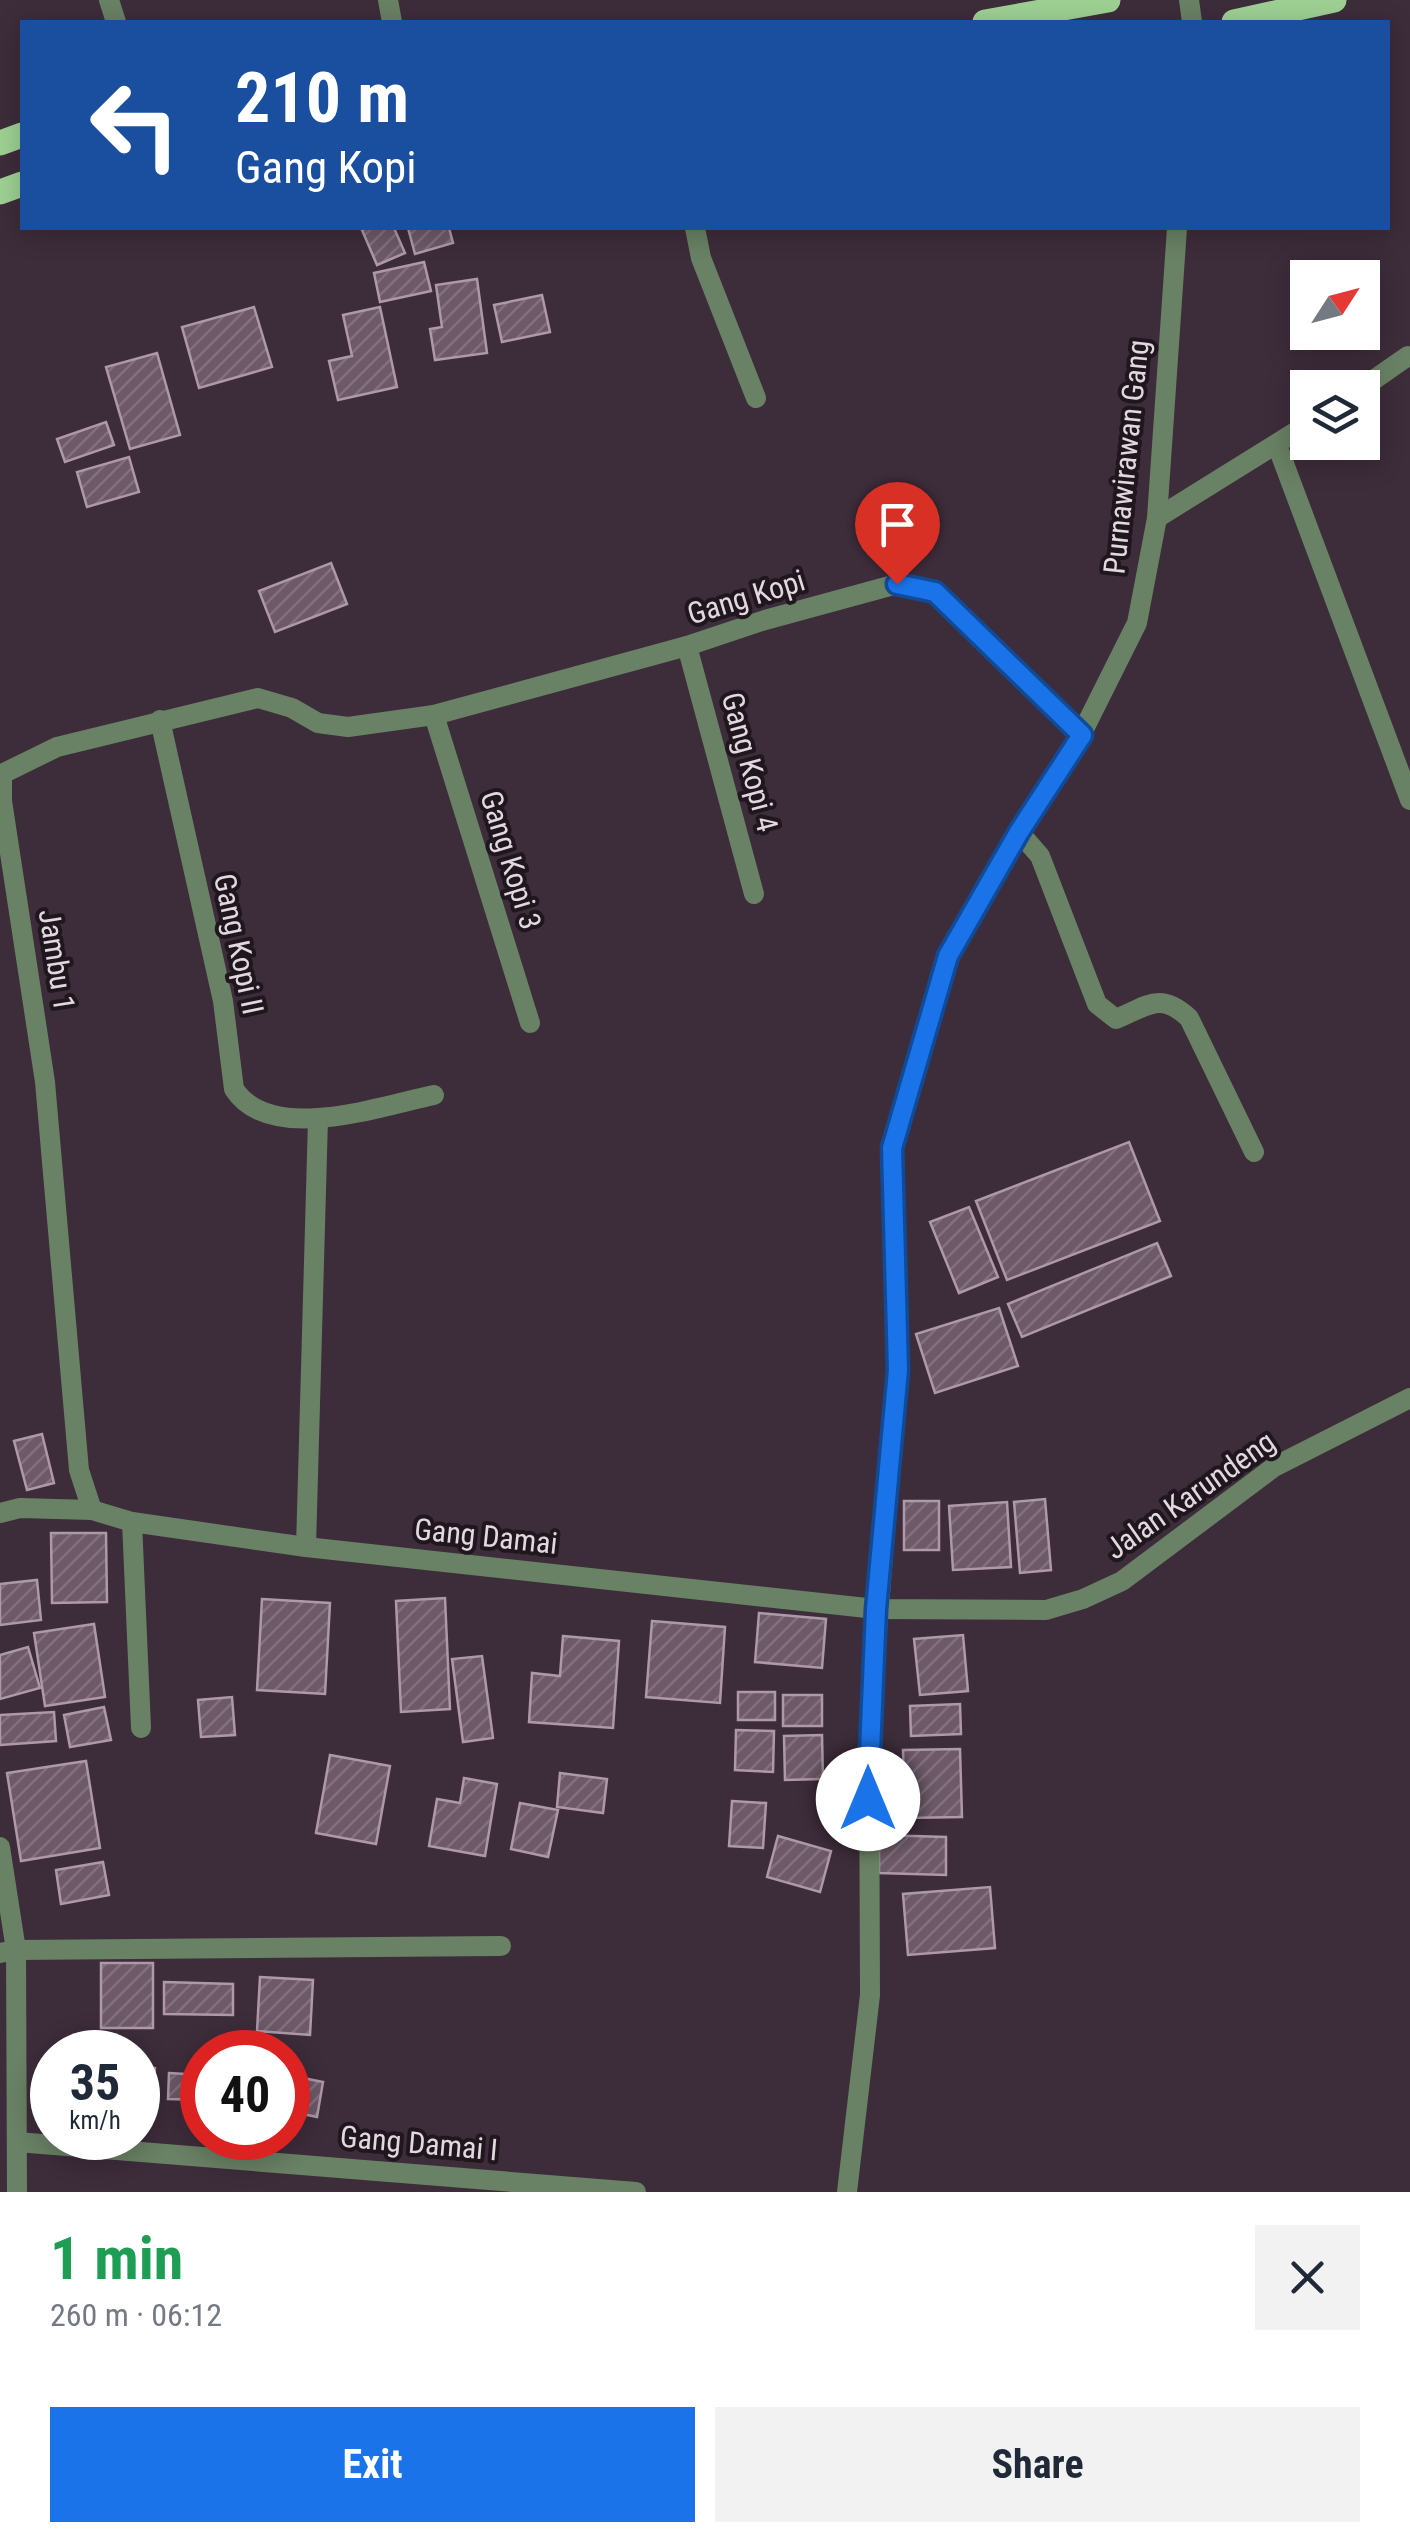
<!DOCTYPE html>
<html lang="en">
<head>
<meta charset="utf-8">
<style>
	:root { --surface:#fff; --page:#f2f2f3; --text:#1f2937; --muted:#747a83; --accent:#1a73e8 }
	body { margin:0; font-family:"Roboto Condensed",sans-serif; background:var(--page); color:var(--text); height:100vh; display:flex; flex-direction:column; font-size:38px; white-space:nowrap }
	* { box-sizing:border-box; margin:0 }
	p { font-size:32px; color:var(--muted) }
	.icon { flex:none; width:55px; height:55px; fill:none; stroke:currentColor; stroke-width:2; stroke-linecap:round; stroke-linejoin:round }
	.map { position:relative; height:2192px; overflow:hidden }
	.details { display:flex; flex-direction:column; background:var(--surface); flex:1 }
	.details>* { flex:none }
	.top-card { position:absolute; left:20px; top:20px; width:1370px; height:210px; border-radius:0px; box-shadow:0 5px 25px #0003; background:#1a4fa0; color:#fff; overflow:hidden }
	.needle { width:65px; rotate:54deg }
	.buttons { position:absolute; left:1290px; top:260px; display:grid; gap:20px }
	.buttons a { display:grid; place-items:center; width:90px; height:90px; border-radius:0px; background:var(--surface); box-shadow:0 5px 25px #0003; font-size:50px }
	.speed { position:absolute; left:30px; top:2030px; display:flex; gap:20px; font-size:50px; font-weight:700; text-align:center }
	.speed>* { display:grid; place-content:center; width:130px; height:130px; border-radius:50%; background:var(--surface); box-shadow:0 5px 25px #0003; line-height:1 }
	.speed small { font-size:25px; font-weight:400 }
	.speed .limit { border:15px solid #d22; background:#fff; color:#111 }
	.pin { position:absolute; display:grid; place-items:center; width:85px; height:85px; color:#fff; margin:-102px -42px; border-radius:50% 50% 50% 0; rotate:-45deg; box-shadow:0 0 10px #0007 }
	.pin .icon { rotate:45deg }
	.me { position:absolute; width:110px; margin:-55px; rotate:0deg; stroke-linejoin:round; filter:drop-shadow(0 0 8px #0008) }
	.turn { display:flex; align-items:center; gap:35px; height:210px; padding:0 50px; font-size:45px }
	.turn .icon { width:130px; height:130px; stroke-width:2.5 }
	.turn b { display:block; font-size:70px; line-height:85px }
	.round { display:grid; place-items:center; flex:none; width:105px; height:105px; border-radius:0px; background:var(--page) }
	.head { display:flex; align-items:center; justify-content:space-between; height:170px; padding:0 50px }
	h1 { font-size:60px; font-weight:700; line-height:75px; color:#1e9e55 }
	.button { display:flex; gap:20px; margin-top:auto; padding:20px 50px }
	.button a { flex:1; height:115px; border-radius:0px; background:var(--accent); color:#fff; font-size:40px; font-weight:700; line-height:115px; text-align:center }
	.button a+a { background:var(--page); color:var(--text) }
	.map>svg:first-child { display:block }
</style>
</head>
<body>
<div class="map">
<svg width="1410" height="2192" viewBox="0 0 1410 2192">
	<defs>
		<pattern id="building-hatch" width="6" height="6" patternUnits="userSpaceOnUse" patternTransform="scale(2.5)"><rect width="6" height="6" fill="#6d5968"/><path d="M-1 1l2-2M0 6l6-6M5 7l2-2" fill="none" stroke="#82707d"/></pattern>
	</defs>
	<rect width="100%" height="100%" fill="#3d2c3a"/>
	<g fill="url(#building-hatch)" stroke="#ae98a9" stroke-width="2.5">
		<polygon points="368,228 394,228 405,253 377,265 362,230"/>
		<polygon points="408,228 449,228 453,243 415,254"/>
		<polygon points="424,262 431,291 380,302 374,273"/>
		<polygon points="477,279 487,353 435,360 430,329 442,327 436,285"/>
		<polygon points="542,295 550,332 502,342 494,305"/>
		<polygon points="254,307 272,367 199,388 182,327"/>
		<polygon points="380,307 397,387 338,400 329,361 352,356 343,315"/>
		<polygon points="157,353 180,435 130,449 106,367"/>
		<polygon points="106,422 114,445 65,462 57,439"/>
		<polygon points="129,457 139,492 87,507 77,472"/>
		<polygon points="331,563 347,604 275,632 259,591"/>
		<polygon points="1129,1142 1160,1221 1007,1280 976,1201"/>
		<polygon points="969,1207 998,1277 959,1293 930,1222"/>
		<polygon points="1157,1243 1171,1276 1022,1337 1008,1304"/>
		<polygon points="999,1308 1018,1366 935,1393 916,1334"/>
		<polygon points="42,1434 54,1483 27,1490 14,1441"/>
		<polygon points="1045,1499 1051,1570 1020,1573 1014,1502"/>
		<rect x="904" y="1501" width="35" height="49"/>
		<polygon points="1007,1502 1011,1567 953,1570 949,1506"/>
		<polygon points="51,1533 106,1533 107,1602 52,1603"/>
		<polygon points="37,1580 41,1620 0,1625 0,1584"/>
		<polygon points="445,1598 450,1709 401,1712 396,1601"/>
		<polygon points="262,1599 330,1603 325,1694 257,1690"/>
		<polygon points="759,1613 826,1619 822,1668 755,1662"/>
		<polygon points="652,1621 725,1627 720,1703 646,1697"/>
		<polygon points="94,1624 105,1697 45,1706 34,1633"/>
		<polygon points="963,1635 968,1691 920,1695 914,1639"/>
		<polygon points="563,1636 619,1641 613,1728 529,1722 532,1673 560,1676"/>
		<polygon points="28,1647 40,1688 0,1699 0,1655"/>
		<polygon points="482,1656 493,1738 463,1742 452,1659"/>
		<rect x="738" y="1692" width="37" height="28"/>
		<rect x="783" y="1695" width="39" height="31"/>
		<polygon points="232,1697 235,1735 201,1737 198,1700"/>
		<polygon points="960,1704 961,1734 911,1736 910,1706"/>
		<polygon points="104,1707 111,1740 70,1747 64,1715"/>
		<polygon points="54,1712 56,1741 0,1745 0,1715"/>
		<polygon points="736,1730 774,1731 773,1772 735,1770"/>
		<polygon points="822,1735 823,1779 785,1780 784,1736"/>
		<polygon points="960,1749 962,1817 905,1818 903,1750"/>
		<polygon points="330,1755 390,1766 376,1844 316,1833"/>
		<polygon points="86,1761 100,1848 21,1861 7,1773"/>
		<polygon points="560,1773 607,1779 603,1813 557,1807"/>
		<polygon points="464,1778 497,1784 485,1856 429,1846 437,1799 460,1803"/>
		<polygon points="732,1801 766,1803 763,1848 729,1846"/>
		<polygon points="520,1803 558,1810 548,1857 511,1849"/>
		<polygon points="879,1835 946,1837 946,1875 879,1873"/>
		<polygon points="778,1836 831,1851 820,1892 767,1877"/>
		<polygon points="103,1862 109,1895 61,1904 56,1870"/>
		<polygon points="990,1887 995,1948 908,1955 903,1894"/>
		<rect x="101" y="1963" width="52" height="65"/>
		<polygon points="260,1977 313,1980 310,2035 257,2031"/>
		<polygon points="164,1982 233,1984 233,2015 164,2014"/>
		<polygon points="138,2066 155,2068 152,2112 138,2111"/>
		<polygon points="169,2073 202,2075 202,2100 168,2099"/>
		<polygon points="288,2075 323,2082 317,2117 288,2111"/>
	</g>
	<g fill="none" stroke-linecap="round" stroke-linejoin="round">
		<g stroke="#698164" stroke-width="20">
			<polyline points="109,0 116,22"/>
			<polyline points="388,0 392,22"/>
			<polyline points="1189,0 1192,22"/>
			<polyline points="695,228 701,258 756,398"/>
			<polyline points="1362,388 1408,356"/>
			<polyline points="1277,445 1410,800"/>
			<polyline points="1157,518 1308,424"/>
			<polyline points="687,646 754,894"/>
			<polyline points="434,715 530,1023"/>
			<path d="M 160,720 L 223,1001 L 234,1089 C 270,1145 381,1106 434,1095"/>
			<polyline points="0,775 57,747 258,698 292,708 318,723 348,727 434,715 687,646 765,620 897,584 935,591 1081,735"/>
			<polyline points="2,775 2,801 45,1082 79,1470 92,1510"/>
			<path d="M 1019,832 L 1040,856 L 1097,1004 L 1116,1019 C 1148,1006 1160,991 1189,1018 L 1254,1152"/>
			<polyline points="0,1513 20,1508 92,1510 132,1522 306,1547 876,1609 1046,1610 1083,1599 1122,1581 1274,1467 1410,1398"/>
			<polyline points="132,1522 141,1728"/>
			<polyline points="306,1547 318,1119"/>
			<polyline points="0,1847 16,1950 17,2192"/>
			<polyline points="0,1953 16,1950 501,1946"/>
			<polyline points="17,2142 636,2192"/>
		</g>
		<polyline stroke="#698164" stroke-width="20" points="847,2192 870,1995 869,1730 898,1370 892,1148 948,956 1019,832 1081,735 1137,623 1157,518 1177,228"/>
		<g stroke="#9ed093" stroke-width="25">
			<polyline points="985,22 1108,0"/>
			<polyline points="1234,22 1334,0"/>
			<polyline points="0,143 22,135"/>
			<polyline points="0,192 22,184"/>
		</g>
	</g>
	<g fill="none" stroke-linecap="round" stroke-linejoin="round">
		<defs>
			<polyline id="route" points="868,1799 876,1609 898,1370 892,1148 948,956 1019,832 1082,735 935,592 897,584"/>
		</defs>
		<use href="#route" stroke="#114b97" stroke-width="25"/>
		<use href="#route" stroke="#1a73e8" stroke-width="18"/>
	</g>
	<g text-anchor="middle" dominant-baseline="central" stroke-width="8" stroke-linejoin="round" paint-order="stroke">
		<g font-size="30" fill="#e3d7e0" stroke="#1f171d">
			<text transform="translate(1126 457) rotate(-84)">Purnawirawan Gang</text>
			<text transform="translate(746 597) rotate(-17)">Gang Kopi</text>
			<text transform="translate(750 762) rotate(75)">Gang Kopi 4</text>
			<text transform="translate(511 860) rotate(73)">Gang Kopi 3</text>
			<text transform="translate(239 944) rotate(78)">Gang Kopi II</text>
			<text transform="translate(57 960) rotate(81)">Jambu 1</text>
			<text transform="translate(1190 1495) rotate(-35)">Jalan Karundeng</text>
			<text transform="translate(486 1536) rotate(6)">Gang Damai</text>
			<text transform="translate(419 2143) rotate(5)">Gang Damai I</text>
		</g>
	</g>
</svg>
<div class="buttons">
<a><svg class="needle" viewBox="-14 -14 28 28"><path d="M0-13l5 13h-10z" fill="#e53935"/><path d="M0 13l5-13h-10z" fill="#747a83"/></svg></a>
<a><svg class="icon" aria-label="layers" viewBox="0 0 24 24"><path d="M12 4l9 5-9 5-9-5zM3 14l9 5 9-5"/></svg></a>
</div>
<div class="speed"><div>35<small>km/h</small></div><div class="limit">40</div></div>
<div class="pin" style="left:897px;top:584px;background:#d93025"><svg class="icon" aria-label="arrive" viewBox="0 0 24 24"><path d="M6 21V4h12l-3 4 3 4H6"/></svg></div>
<svg class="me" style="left:868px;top:1799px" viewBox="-20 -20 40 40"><circle r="19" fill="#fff"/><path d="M0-13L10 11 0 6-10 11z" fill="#1a73e8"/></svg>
<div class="top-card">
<div class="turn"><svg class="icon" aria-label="left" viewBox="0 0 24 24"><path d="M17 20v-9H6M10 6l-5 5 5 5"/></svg><div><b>210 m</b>Gang Kopi</div></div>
</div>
</div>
<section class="details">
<div class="head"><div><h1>1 min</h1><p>260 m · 06:12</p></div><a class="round"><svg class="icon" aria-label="close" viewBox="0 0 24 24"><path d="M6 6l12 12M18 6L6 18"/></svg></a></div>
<div class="button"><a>Exit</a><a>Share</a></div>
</section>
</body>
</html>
